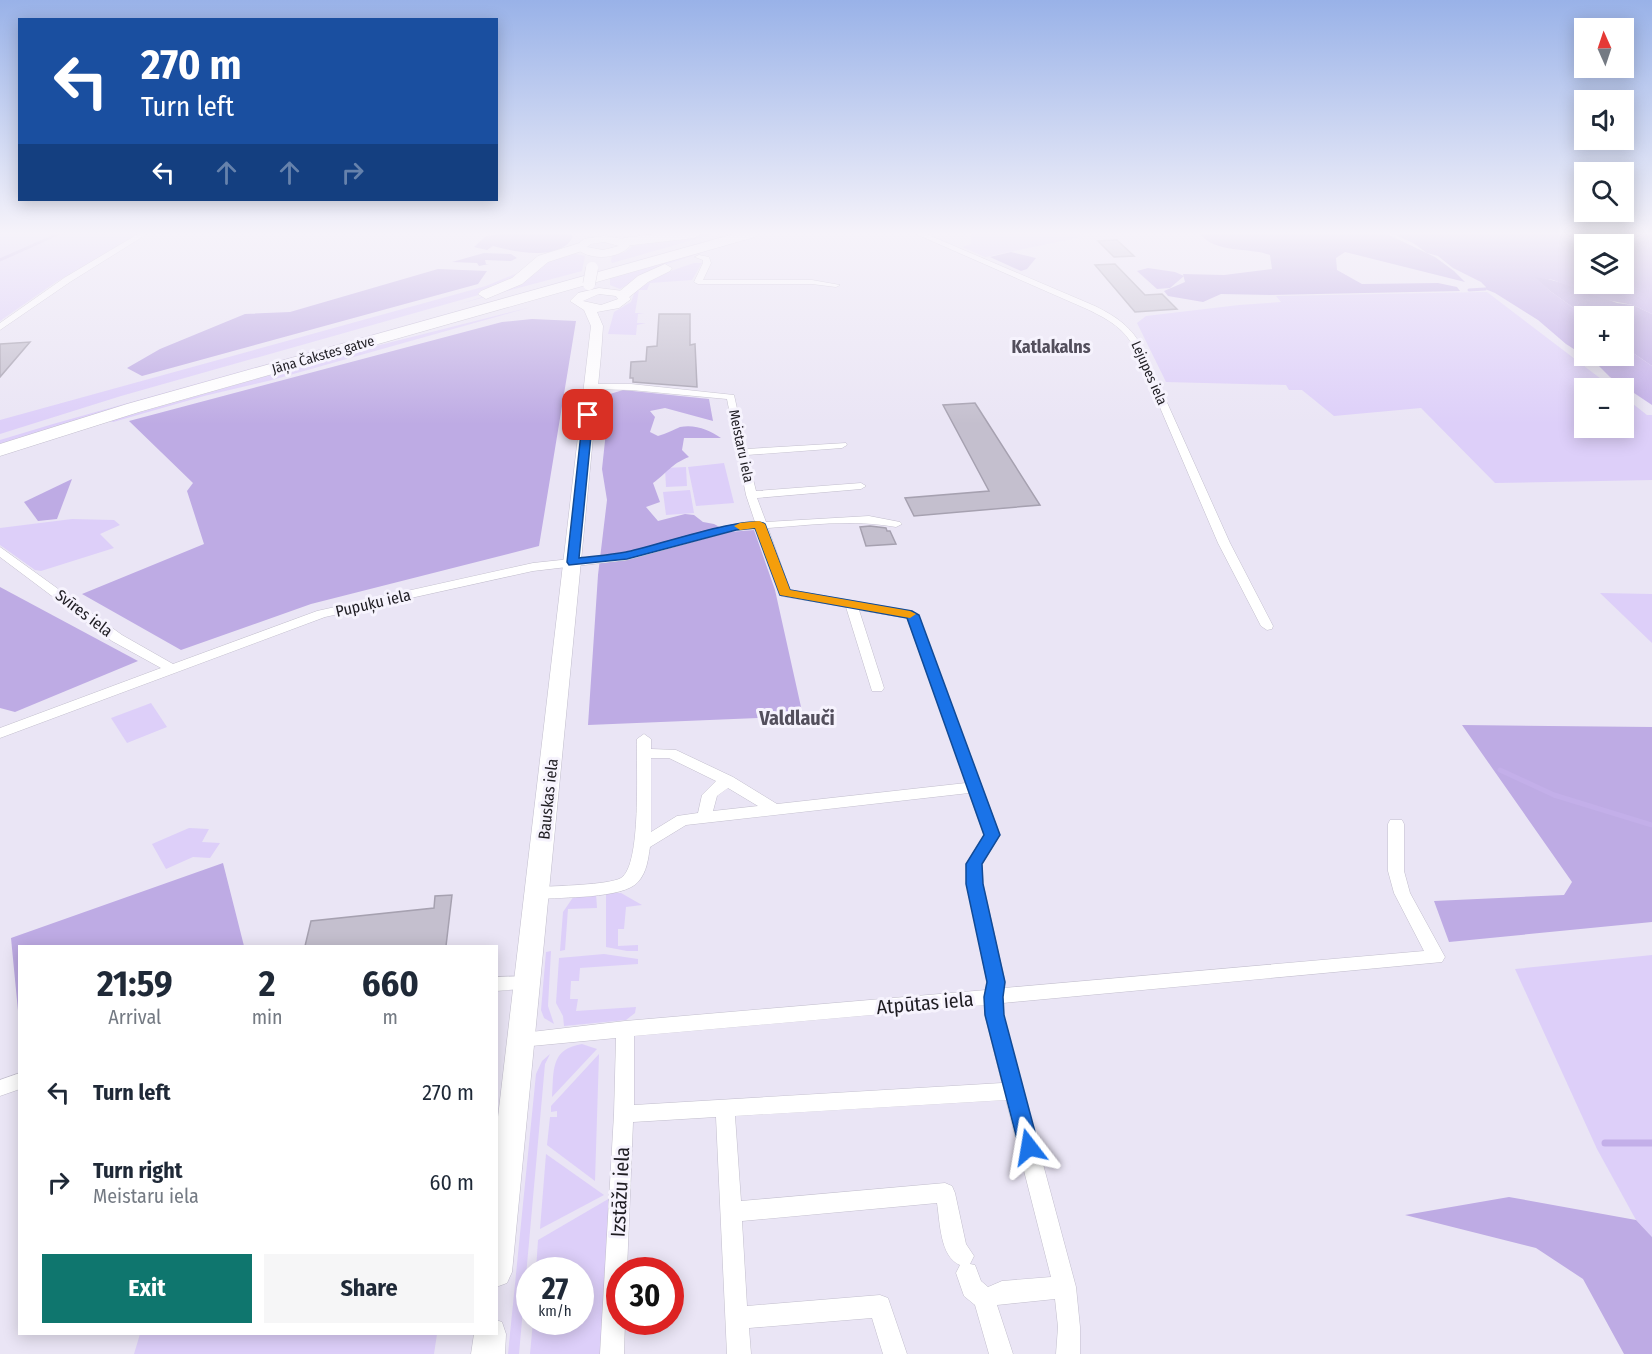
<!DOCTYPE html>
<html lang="en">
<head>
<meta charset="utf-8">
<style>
	:root { --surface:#fff; --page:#f6f6f7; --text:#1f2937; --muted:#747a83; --accent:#0f766e }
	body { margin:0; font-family:"Fira Sans Condensed",sans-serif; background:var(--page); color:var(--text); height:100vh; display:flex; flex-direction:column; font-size:22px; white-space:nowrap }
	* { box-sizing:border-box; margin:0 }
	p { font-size:20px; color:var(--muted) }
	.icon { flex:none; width:33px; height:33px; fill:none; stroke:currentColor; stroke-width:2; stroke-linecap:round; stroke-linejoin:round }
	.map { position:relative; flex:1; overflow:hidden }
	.drawer { position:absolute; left:18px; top:945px; width:480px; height:390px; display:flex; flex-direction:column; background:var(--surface); border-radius:0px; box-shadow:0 3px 15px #0003 }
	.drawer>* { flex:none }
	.banner { position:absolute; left:18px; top:18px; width:480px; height:183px; border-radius:0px; box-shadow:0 3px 15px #0003; background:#1a4fa0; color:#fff; overflow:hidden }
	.needle { width:39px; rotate:357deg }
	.buttons { position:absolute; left:1574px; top:18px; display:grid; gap:12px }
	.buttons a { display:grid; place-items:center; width:60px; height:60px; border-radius:0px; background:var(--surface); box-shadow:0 3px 15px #0003; font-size:30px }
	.speed { position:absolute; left:516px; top:1257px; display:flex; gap:12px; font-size:30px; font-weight:700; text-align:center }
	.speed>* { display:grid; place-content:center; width:78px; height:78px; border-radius:50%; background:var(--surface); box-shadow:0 3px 15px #0003; line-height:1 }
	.speed small { font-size:15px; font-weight:400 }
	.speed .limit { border:9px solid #d22; background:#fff; color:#111 }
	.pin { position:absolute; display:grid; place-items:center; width:51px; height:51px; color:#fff; margin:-26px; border-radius:12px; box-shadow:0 3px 9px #0006 }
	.me { position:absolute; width:66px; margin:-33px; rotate:346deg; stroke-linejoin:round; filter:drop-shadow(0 0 4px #0008) }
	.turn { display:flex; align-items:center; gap:21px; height:126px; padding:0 24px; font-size:27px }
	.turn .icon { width:78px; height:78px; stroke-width:2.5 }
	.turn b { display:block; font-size:42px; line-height:51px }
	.lanes { display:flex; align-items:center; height:57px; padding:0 24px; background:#0003; justify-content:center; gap:30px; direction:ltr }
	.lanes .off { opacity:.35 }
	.eta { display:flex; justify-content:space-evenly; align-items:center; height:102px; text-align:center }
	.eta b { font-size:36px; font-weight:700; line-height:42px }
	.cta { display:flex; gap:12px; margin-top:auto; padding:12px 24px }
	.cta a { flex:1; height:69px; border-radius:0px; background:var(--accent); color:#fff; font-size:24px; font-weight:700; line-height:69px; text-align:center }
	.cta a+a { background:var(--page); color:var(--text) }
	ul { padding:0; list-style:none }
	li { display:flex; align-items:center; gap:18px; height:90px; padding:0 24px }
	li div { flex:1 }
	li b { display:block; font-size:22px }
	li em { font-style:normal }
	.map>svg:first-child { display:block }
</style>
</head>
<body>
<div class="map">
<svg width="1652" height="1354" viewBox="0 0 1652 1354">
	<rect width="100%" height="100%" fill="#eae5f5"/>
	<g fill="#ddcff9">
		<polygon points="0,234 141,234 56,282 0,321"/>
		<polygon points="706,234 714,234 612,263 611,261 612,256 625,252 633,246"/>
		<polygon points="731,234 744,234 0,445 0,440 53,424"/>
		<polygon points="971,234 1078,234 1082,237 985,257 962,247 971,244"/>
		<polygon points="732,243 661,266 620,289 610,285 610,278"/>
		<polygon points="571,253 585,256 582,271 459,304 499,292 540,265"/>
		<polygon points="694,263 702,263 692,280 650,283 647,290 639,290 635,313 644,313 638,314 637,323 646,323 637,325 636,335 608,334 614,312 631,302 635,291 662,274"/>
		<polygon points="515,274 517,276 482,294 121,396 0,434 0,420 486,286"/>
		<polygon points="1487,292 1613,388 1584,388 1584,428 1623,428 1623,396 1647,415 1652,415 1652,480 1495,483 1421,408 1334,416 1302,390 1289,390 1286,385 1166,382 1137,323 1146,316 1239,305 1281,302 1276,296"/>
		<polygon points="531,307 272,380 204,396 113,422 110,421 332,357"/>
		<polygon points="724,463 734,503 696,506 688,467"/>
		<polygon points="686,467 687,486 666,487 665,468"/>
		<polygon points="690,490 694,513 666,515 663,492"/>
		<polygon points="72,519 114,520 120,525 100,534 114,548 41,571 35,570 0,545 0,528"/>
		<polygon points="1600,593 1652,594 1652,643"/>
		<polygon points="151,703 167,727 127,743 111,718"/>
		<polygon points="189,828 209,829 202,842 220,843 210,858 193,857 166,869 152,844"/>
		<polygon points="596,893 597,908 568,909 565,950 560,951 563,912 574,896"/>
		<polygon points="606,893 621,893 642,905 626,907 624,929 618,929 618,946 638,945 638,951 627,951 606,947"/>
		<polygon points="551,951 548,1006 554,1024 544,1018 541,1010 546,952"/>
		<polygon points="604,954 638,959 638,964 580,968 579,981 571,981 570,999 578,999 576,1011 636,1007 635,1013 626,1020 564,1026 563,1016 556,1003 559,958"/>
		<polygon points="1652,955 1652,1237 1636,1220 1597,1149 1515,969"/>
		<path d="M 582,1044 L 597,1049 L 552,1097 C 554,1071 550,1049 582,1044 Z"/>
		<polygon points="550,1054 545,1064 519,1354 508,1354 536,1074 542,1061"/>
		<polygon points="599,1054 595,1181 547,1145 550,1117 557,1117 557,1111 551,1112 551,1106"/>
		<polygon points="546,1154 604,1195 540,1229"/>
		<polygon points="610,1198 603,1354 530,1354 533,1322 580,1322 580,1270 536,1270 538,1240"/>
		<polygon points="140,1334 437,1334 434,1354 134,1354"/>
	</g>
	<g fill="#beabe4">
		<path d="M 502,234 L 570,234 L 573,236 C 562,262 514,252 493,246 L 487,250 L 474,247 L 486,236 Z"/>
		<path d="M 1200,234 L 1387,234 L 1435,257 L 1454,271 L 1465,282 L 1345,252 L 1336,258 L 1337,270 L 1362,284 L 1438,283 L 1457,287 L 1460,291 L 1270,295 L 1221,294 L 1203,302 L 1168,296 L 1164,291 L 1185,282 L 1183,274 L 1224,275 L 1272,269 L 1270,255 C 1249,247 1216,254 1200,234 Z"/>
		<polygon points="1011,252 1036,258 1027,269 1021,271 990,257"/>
		<polygon points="484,253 511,254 517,258 511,261 485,260 486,264 489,264 479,266 477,263 452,262"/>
		<polygon points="438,269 487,271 478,284 142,376 127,368 160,349 245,314 290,312"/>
		<polygon points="1537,276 1573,286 1617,303 1633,305 1652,314 1652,366 1623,346 1623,316 1585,316 1550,291 1534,277"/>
		<polygon points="532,319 576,321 539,546 311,604 181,650 82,594 204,544 187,491 193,483 129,421 502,322"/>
		<path d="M 623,390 L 709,399 L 713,421 L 665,408 L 650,411 L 655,417 L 650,432 L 658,436 C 666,434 675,429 680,427 C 695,424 710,430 721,438 L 684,438 L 682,450 L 689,457 C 671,464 667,473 653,483 L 660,502 L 646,507 L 658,521 L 685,514 L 694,515 L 703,522 L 714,524 L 729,532 L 754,530 L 775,590 L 803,716 L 588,725 L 598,575 L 607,500 L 602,469 L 610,394 Z"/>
		<polygon points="72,479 57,519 38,521 24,502"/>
		<polygon points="0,587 138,661 15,712 0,708"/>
		<polygon points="1462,725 1652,727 1652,922 1449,942 1434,901 1564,895 1572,882"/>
		<polygon points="223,863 244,946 20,946 19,1021 11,938"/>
		<polygon points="1509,1197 1636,1220 1652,1237 1652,1354 1624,1354 1583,1279 1536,1248 1405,1215"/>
	</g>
	<g fill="#c3afe9" fill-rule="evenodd">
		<path d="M 1393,234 L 1652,234 L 1652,314 L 1633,305 L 1607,300 L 1553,280 L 1535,277 L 1550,291 L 1585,316 L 1584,356 L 1623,356 L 1623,346 L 1652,366 L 1652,405 L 1610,377 L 1597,364 L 1566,344 L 1538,320 L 1495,293 L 1485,289 L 1486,287 L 1481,282 L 1453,268 L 1438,256 L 1427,253 L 1413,243 ZM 1584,244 L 1623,244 L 1623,284 L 1584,284 Z"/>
		<polygon points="1148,268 1175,272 1184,276 1170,288 1157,289 1137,271"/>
	</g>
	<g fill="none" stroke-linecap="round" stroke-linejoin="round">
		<g stroke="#c3afe9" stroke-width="3">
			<polyline points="0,260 58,234"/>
			<polyline points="1469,290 1485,289"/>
		</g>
		<polyline stroke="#c3afe9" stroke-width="5" points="1500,770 1554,795 1652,825"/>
		<polyline stroke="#c3afe9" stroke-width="7" points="1605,1143 1652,1143"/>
	</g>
	<g fill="#c4bfce" stroke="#a6a1b0" stroke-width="1.5">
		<polygon points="1117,240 1134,256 1114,257 1098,241"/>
		<polygon points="1115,264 1145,295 1162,294 1177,309 1135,312 1095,265"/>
		<polygon points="659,314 690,314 690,345 695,344 697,387 633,382 633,378 630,378 631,362 646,361 647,347 657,346"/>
		<polygon points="30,342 0,377 0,344"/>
		<polygon points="975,403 1040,505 914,516 905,498 989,491 943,405"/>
		<polygon points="870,526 886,528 887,531 890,531 896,544 866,546 860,527"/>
		<polygon points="452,895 446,946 305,946 311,921 434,908 435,896"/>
	</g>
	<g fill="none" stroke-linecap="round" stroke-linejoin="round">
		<defs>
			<g id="street">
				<polygon points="138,234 147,234 70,282 0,330 0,323 64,278"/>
				<path d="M 916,234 L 926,234 L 1095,306 C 1117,317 1132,327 1143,349 L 1230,543 L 1273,626 L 1272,629 L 1267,630 L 1261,626 L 1218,543 L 1135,349 C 1124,328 1109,320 1089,310 Z"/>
				<polygon points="699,255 709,257 711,263 703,280 812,280 840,285 836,287 812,284 698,284 694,282 703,263 703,260 695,257"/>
				<path d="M 591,384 L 631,384 L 734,395 L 746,449 L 846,443 L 847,445 L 842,448 L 747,455 L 756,491 L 861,483 L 866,486 L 861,489 L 757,498 L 766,522 L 869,516 L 900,522 L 902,524 L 896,527 C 853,519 811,525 768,528 L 790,590 L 912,611 L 918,615 L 1000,835 L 982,864 L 983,884 L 1005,982 L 1004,988 L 1424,951 L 1394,893 L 1388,871 L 1388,824 L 1390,820 L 1402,820 L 1404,824 L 1404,871 L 1410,893 L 1445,957 L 1442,962 L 1003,1003 L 1003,1015 L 1076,1287 L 1080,1327 L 1080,1354 L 1056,1354 L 1058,1327 L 1055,1299 L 997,1305 L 1013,1354 L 989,1354 L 975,1305 L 964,1296 L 956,1273 L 960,1265 C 940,1257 940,1222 937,1203 L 742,1221 L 747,1306 L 880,1295 L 888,1298 L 907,1354 L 883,1354 L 872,1318 L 749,1328 L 751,1354 L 727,1354 L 716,1117 L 633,1122 L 627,1270 L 620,1270 L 620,1322 L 625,1322 L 624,1354 L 600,1354 L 614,1114 L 616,1038 L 521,1047 L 514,1044 L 512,1039 L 514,1034 L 625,1021 L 986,990 L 987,982 L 967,884 L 966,864 L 984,835 L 969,793 L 686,825 L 650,847 C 648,859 647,872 638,882 C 623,899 561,897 538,899 L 532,897 L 530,893 L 532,889 L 538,887 C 554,886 609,885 621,878 C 642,865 636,765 637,739 L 644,734 L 651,739 L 651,749 L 676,750 L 733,777 L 777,804 L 966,783 L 907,618 L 859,610 L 884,688 L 882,691 L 872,691 L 846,607 L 781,596 L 757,529 L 736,530 L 627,560 L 533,571 L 325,617 L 0,738 L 0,728 L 161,668 L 112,641 L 0,557 L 0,547 L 122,635 L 173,664 L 317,611 L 533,563 L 627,553 L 736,524 L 755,522 L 746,495 L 727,399 L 631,390 L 588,389 L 588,385 ZM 651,758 L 669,758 L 716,781 L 702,795 L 698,813 L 677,816 L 651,832 ZM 728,788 L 758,806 L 713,811 L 717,796 ZM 985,1005 L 985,1015 L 1002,1083 L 634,1105 L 634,1036 ZM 1006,1100 L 1051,1277 L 1002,1281 L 988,1287 L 981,1281 L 975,1265 L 970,1264 L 974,1256 L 966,1244 L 955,1193 L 952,1186 L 945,1183 L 741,1201 L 735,1116 Z"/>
				<polygon points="528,976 534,978 537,983 534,988 496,991 496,977"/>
				<polygon points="20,1073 20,1089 0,1096 0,1080"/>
			</g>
			<g id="secondary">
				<path d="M 604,236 L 624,239 L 630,246 C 617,260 588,261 575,247 L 584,239 ZM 604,242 L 619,246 L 603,250 L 587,247 L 591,244 Z"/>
				<path d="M 599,288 L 623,291 L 631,299 L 619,308 L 597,312 L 603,326 L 601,355 L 512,1272 L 507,1283 L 496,1287 L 496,1134 L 591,326 L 584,310 L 570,301 L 578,293 ZM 599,294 L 616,296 L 618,299 L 601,305 L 583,301 Z"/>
				<polygon points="496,1320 502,1322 506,1334 505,1354 471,1354 474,1334 496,1334"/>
			</g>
			<g id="highway">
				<polygon points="656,234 701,234 694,238 624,246 617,242 624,238"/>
				<polygon points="734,234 757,234 755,237 139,412 0,456 0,444 127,404"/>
				<polygon points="580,243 587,247 585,250 548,262 522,284 486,299 478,294 481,291 512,278 538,256"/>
				<polygon points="665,264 672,268 670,271 648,282 628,298 618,298 615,295 638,276"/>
			</g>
		</defs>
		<use href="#street" stroke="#c2becd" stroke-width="1"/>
		<use href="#secondary" stroke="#c2becd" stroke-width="1"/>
		<use href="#highway" stroke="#c2becd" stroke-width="1"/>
		<use href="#street" fill="#fff" fill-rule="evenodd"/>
		<use href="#secondary" fill="#fff" fill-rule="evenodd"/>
		<use href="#highway" fill="#fff" fill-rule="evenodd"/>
		<defs>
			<polyline id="secondary-bridge" points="589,284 592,268"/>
		</defs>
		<use href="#secondary-bridge" stroke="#c2becd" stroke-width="13" stroke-linecap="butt"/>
		<use href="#secondary-bridge" stroke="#fff" stroke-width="12"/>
	</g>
	<linearGradient id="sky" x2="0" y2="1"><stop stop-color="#99b2e8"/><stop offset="0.55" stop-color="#f6f3fa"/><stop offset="1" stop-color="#f6f3fa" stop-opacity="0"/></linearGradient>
	<rect width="1652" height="424" fill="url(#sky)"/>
	<path fill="#1a73e8" stroke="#114b97" stroke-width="1.5" d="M 588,412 L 593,415 L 579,558 C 595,556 610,555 626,552 C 649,548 751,513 765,524 L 790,590 L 912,611 L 919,615 L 1000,835 L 982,864 L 983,884 L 1005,982 L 1003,997 L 1004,1015 L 1039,1147 L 1036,1154 L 1029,1156 L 1021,1154 L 1019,1147 L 985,1015 L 984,997 L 987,982 L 966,884 L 966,864 L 984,835 L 907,618 L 780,595 L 755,528 L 736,530 L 627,559 L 569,565 L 567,562 L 583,415 Z"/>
	<polygon fill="#f59e0b" points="759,521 765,524 790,590 910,611 916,614 910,618 780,595 755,528 740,530 734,526 740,523"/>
	<g text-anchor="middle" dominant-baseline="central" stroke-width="6" stroke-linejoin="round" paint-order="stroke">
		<g font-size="14" fill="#1e1c22" stroke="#f6f3fd">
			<text transform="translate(323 355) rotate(-16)">Jāņa Čakstes gatve</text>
			<text transform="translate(1149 373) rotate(66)">Lejupes iela</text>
			<text transform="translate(741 446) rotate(78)">Meistaru iela</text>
		</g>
		<g font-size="16" fill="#1e1c22" stroke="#f6f3fd">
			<text transform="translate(373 603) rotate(-13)">Pupuķu iela</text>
			<text transform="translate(84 613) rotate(37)">Svīres iela</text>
			<text transform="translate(548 799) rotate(-84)">Bauskas iela</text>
		</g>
		<g font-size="18" font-weight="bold" fill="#534f5c" stroke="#f6f3fd">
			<text x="1051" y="347">Katlakalns</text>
		</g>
		<g font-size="20" font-weight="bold" fill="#534f5c" stroke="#f6f3fd">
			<text x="797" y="718">Valdlauči</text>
		</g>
		<g font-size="20" fill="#1e1c22" stroke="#f6f3fd">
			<text transform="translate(925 1003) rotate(-5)">Atpūtas iela</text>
			<text transform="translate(620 1192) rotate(-87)">Izstāžu iela</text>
		</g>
	</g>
</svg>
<div class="buttons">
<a><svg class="needle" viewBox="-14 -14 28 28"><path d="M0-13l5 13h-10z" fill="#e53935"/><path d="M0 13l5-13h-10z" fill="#747a83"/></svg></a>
<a><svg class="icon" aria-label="sound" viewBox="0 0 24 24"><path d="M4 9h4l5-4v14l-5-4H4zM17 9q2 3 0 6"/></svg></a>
<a><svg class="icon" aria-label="search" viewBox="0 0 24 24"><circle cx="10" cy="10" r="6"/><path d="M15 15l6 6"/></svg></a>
<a><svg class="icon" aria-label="layers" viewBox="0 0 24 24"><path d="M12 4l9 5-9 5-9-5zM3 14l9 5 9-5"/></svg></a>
<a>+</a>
<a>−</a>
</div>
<div class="speed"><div>27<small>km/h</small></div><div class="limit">30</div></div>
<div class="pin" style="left:588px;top:415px;background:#d93025"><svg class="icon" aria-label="arrive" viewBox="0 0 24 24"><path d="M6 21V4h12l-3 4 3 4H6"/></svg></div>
<svg class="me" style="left:1029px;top:1147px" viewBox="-20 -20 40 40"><path d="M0-17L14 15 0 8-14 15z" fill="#1a73e8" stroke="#fff" stroke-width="4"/></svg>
<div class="banner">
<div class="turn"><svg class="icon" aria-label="left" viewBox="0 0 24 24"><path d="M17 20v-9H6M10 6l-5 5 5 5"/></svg><div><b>270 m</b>Turn left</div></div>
<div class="lanes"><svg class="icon" aria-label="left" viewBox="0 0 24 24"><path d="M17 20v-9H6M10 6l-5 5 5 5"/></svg><svg class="icon off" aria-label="ahead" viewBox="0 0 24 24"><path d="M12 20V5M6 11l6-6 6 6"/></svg><svg class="icon off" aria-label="ahead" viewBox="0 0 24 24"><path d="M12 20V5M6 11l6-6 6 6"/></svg><svg class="icon off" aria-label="right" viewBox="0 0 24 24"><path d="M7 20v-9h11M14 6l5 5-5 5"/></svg></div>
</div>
<section class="drawer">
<div class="eta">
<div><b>21:59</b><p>Arrival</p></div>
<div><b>2</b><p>min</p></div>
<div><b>660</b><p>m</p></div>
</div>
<ul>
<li><svg class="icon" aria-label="left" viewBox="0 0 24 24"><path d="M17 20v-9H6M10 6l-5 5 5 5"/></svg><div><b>Turn left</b></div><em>270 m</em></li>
<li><svg class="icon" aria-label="right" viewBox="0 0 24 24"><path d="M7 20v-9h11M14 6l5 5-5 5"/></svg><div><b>Turn right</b><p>Meistaru iela</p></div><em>60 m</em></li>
</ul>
<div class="cta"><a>Exit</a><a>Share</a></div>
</section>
</div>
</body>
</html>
